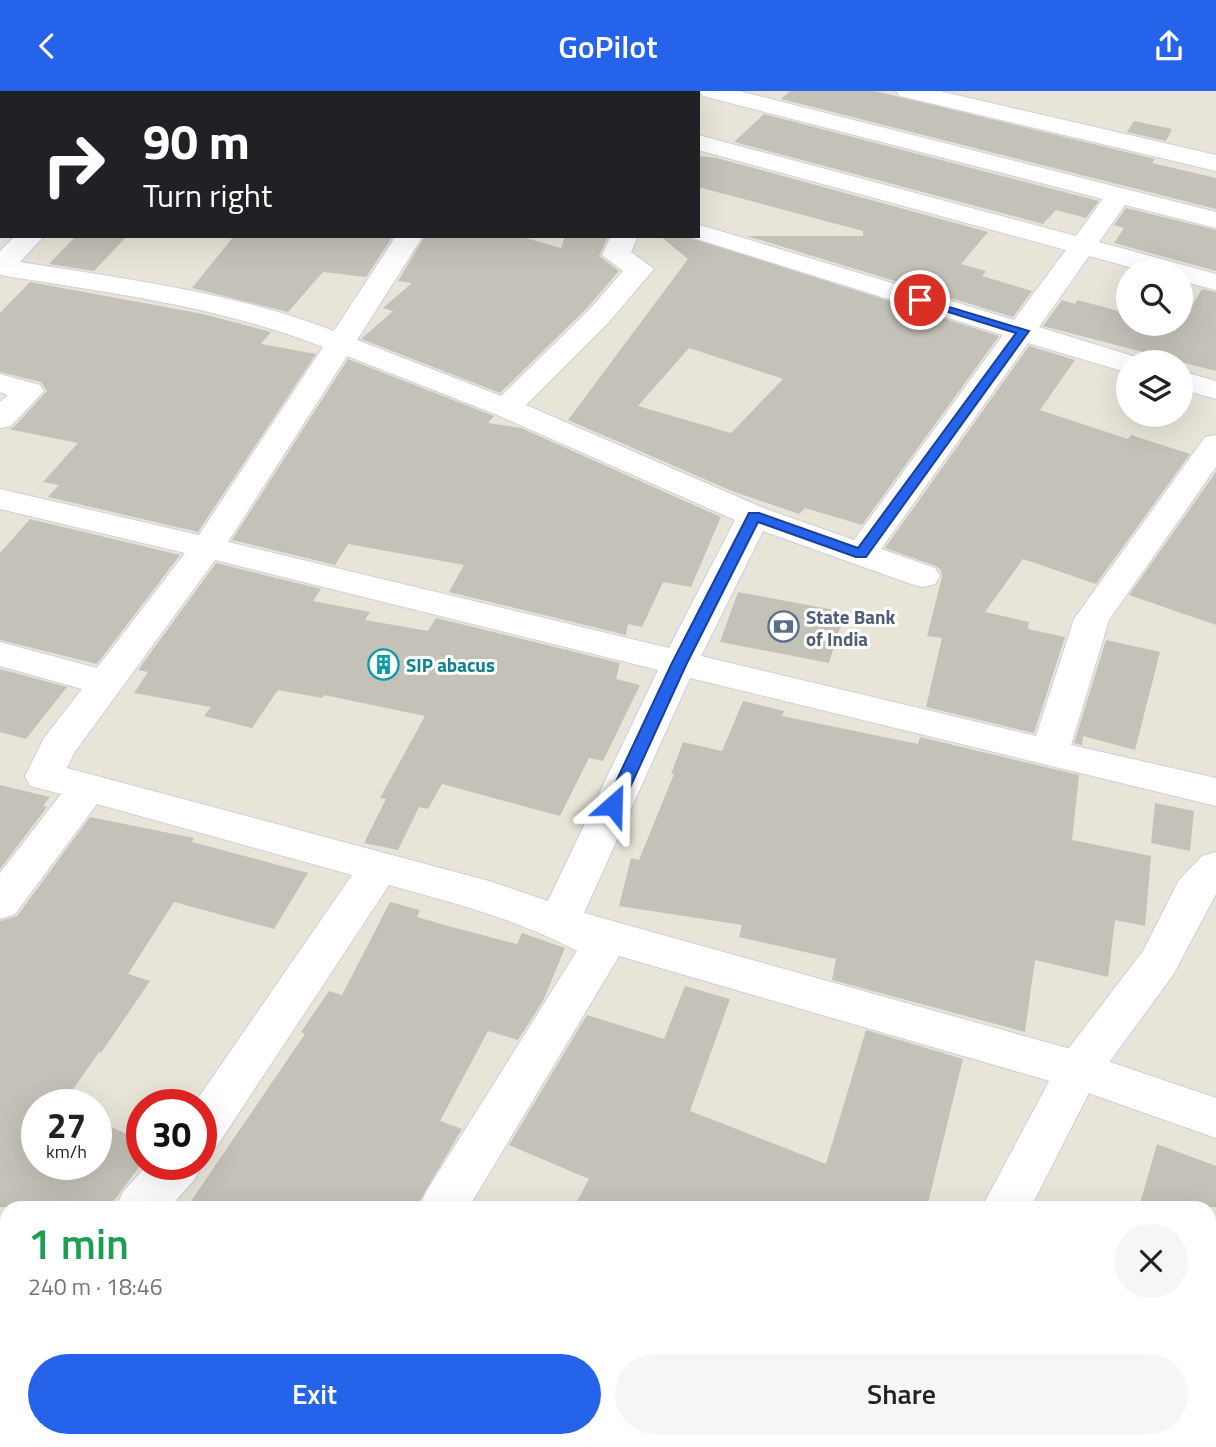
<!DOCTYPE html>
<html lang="en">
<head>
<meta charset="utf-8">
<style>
	:root { --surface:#fff; --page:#f6f6f6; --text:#222; --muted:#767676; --accent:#2563eb }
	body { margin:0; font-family:"Titillium Web",sans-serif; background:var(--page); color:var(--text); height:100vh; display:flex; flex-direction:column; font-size:26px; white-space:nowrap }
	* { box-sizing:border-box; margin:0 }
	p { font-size:23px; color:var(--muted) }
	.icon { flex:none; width:38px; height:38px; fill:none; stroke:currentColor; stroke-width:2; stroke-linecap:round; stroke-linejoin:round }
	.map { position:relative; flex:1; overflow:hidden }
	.drawer { position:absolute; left:0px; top:1110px; width:1216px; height:247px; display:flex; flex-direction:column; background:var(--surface); border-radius:21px 21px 0 0; box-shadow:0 7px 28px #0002 }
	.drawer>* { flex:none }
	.top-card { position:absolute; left:0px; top:0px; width:700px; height:147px; box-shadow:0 7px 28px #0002; background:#202124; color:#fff; overflow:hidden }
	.buttons { position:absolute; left:1116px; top:168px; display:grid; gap:14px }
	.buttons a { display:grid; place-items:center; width:77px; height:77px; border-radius:50%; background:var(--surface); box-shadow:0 7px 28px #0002; font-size:35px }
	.speed { position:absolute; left:21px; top:998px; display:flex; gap:14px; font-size:35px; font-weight:700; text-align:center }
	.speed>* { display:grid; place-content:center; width:91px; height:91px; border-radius:50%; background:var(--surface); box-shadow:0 7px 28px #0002; line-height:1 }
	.speed small { font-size:18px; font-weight:400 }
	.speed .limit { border:10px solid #d22; background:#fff; color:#111 }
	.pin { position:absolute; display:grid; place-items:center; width:60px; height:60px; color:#fff; margin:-30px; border:4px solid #fff; border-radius:50%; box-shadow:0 2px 7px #0007 }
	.me { position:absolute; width:77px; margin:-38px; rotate:25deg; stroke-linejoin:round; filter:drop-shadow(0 0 5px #0008) }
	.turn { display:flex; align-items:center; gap:24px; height:147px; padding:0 28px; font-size:32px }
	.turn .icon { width:91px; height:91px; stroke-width:2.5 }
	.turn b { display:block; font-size:49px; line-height:60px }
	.round { display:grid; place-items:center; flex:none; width:74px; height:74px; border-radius:37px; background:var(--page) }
	.summary { display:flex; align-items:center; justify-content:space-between; height:119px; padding:0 28px }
	h1 { font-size:42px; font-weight:600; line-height:52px; color:#1e9e55 }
	.action { display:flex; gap:14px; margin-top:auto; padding:14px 28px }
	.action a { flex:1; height:80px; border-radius:42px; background:var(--accent); color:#fff; font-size:28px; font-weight:600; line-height:80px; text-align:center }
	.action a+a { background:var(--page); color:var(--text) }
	header { display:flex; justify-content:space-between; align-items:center; height:91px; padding:0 28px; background:var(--accent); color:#fff; font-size:32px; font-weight:600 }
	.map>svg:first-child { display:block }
</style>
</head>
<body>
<header><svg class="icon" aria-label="back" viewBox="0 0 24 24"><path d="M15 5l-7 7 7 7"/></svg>GoPilot<svg class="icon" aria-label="share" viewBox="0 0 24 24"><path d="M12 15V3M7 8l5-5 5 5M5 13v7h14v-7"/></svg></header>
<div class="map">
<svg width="1216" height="1356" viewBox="0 0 1216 1356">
	<rect width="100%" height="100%" fill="#e8e5d8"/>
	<g fill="#c4c1b8" fill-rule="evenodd">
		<polygon points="790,0 875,0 1155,68 1152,72 1216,87 1216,118 781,8"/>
		<polygon points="764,23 1099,110 1086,127 1056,119 1043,133 734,51"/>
		<polygon points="1134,30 1172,38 1166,50 1127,41"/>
		<polygon points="698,65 717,67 988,141 961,173 986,180 982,185 1032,200 1013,226 747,145 863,145 863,140 698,96"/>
		<polygon points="1126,117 1216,139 1216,180 1114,152 1124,137 1114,134"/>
		<polygon points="76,145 127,145 94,180 49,173"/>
		<polygon points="234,145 393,145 366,186 323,181 288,221 192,197"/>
		<polygon points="425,145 519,145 561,157 565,145 608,145 599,165 619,180 587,217 500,302 361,248 393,220 383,217 412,192 398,190"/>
		<path d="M 660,145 L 685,145 L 999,245 L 862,434 L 805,417 L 799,423 L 732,400 L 568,329 L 688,168 ZM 689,257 L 783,288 L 731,342 L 638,315 Z"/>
		<polygon points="30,191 203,223 271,241 261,253 316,263 198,441 48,406 59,394 43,391 78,352 8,338 13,337 47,300 41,291 0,281 0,222"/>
		<polygon points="1202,198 1216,201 1216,280 1043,235 1062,209 1075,213 1078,209 1129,223 1129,233 1179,236"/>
		<polygon points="1029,255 1075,269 1040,319 1128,348 1131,344 1190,363 1096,493 1023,468 985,521 1029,531 1028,538 1065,546 1034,642 926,616 942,547 927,545 942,486 941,479 936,475 885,457"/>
		<polygon points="348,268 494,325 488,332 521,337 721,426 691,496 663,491 642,536 628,533 626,544 449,501 464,474 348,453 335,474 232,449"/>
		<polygon points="1216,381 1216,534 1129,504"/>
		<polygon points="30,428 180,464 97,573 0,549 0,462"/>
		<polygon points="216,472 321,498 313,510 370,521 365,529 428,540 436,527 620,572 616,588 640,594 603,670 589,667 560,725 442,693 428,718 419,716 398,759 364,752 386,708 380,707 425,625 324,604 322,607 278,599 252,637 204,625 211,616 134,602 148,581 138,579"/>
		<polygon points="738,501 845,521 829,572 720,551"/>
		<polygon points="1106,549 1160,561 1135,659 1083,645 1082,654 1074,652"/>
		<polygon points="0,578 67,596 26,648 0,641"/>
		<polygon points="743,610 784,620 782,625 918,653 920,646 1079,684 1072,749 1151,765 1145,835 1115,829 1108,886 1035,869 1025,941 832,889 836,868 739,846 742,834 619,815 631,767 639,769 674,683 671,683 683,651 722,660"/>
		<polygon points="0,694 50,706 43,715 47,716 0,778"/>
		<polygon points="1155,712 1194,720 1190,760 1151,752"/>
		<polygon points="90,726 194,747 192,751 308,782 274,838 174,811 128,883 150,890 101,962 99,961 63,1013 37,1013 37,1073 96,1073 96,1029 142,1050 142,1072 109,1116 0,1116 0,830 17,825"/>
		<polygon points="390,811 420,819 417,826 448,835 517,853 522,842 565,857 543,910 518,949 488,940 440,1030 462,1038 416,1116 187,1116 305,943 301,941 329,900 342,904"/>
		<polygon points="685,895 730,908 690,1020 826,1073 866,939 963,968 927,1116 574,1116 589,1088 509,1054 587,924 664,948"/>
		<polygon points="1157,1053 1216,1075 1216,1116 1139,1116"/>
	</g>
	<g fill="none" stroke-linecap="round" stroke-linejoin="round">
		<defs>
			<g id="street">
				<polygon points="492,0 520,0 522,2 493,2"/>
				<path d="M 699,0 L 739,0 L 1216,121 L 1216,137 L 1125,114 L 1099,151 L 1216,183 L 1216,199 L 1181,190 L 1181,180 L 1144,180 L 1089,165 L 1039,236 L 1139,267 L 1143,271 L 1129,271 L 1129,282 L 1028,252 L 881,458 L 935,477 L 940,485 L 935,493 L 923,496 L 911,493 L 763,440 L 701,565 L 1036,645 L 1074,528 L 1205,346 L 1216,344 L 1216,376 L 1109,529 L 1071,654 L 1216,687 L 1216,715 L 690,587 L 584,822 L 1078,960 L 1216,1007 L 1216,1047 L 1077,998 L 619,865 L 469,1116 L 419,1116 L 426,1101 L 577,860 C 518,828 453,812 389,794 L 217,1055 L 201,1061 L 201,1013 L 194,1013 L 352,784 L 97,713 L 15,823 L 0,828 L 0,782 L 61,703 L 30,695 L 25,685 L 44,647 L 82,598 L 0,575 L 0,551 L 97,577 L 185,462 L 0,418 L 0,398 L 199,444 L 323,256 C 218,215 111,202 0,184 L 0,160 L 15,145 L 44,145 L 20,171 C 126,188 233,201 334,240 L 396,145 L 423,145 L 357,249 L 501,305 L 589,219 L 623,180 L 602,164 L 611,145 L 638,145 L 631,161 L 654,178 L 609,231 L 526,314 L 766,418 L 854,449 L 1003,244 L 687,145 L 698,145 L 698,134 L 707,136 L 1014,229 L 1066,159 L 698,59 L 698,44 L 1076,145 L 1103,108 L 703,5 ZM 347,265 L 495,323 L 735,429 L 669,557 L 228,451 ZM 215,469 L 658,579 L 548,810 L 489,790 L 67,677 L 74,662 Z"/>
				<polygon points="896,0 939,0 1216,64 1216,80 900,5"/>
				<rect x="0" y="51" width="2" height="14"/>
				<polygon points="1181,280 1216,290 1216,308 1181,298"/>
				<polygon points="0,283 40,294 44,300 11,335 0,337 0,311 8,304 0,301"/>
				<polygon points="148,1073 202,1073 195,1088 170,1116 116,1116 123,1101"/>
				<polygon points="7,1247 7,1302 0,1305 0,1250"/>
				<polygon points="273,1349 327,1349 325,1356 270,1356"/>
			</g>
			<g id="secondary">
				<polygon points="1216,761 1216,803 1173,884 1094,992 1031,1116 982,1116 1062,966 1143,860 1179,789 1202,765"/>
				<polygon points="862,1349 915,1349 913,1356 859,1356"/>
			</g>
		</defs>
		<use href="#street" stroke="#cecedf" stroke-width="2"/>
		<use href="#secondary" stroke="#cecedf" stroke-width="2"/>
		<use href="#street" fill="#fff" fill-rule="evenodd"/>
		<use href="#secondary" fill="#fff" fill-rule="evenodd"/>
	</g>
	<polygon fill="#2563eb" stroke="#184099" stroke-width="2" points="916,206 1029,240 866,466 856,466 758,431 686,574 622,714 619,718 608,718 605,714 671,574 749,422 759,422 858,457 1016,242 916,211"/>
	<defs>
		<symbol id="bank-ring" viewBox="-11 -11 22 22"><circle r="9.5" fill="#fff" stroke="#5c6f8a" stroke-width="1.5"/><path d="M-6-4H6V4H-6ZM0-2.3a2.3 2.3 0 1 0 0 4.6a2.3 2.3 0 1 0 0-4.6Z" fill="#5c6f8a"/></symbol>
		<symbol id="building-ring" viewBox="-11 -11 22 22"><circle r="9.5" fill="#fff" stroke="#0f9aa8" stroke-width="1.5"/><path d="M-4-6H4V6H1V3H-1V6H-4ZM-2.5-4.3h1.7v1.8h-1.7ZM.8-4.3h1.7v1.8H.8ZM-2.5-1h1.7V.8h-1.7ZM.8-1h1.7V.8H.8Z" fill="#0f9aa8"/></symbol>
	</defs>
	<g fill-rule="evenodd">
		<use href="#bank-ring" x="766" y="518" width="35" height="35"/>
		<use href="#building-ring" x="366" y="556" width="35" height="35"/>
	</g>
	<g text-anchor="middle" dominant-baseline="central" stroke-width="6" stroke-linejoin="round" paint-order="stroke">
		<g font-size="19" font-weight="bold" fill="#4e5e75" stroke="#fff" text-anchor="start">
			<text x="806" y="525">State Bank<tspan x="806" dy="22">of India</tspan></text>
		</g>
		<g font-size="19" font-weight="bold" fill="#0d838f" stroke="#fff" text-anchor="start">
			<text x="406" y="573">SIP abacus</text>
		</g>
	</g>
</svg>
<div class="buttons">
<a><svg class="icon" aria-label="search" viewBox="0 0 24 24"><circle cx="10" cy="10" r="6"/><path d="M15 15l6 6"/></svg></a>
<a><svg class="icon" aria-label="layers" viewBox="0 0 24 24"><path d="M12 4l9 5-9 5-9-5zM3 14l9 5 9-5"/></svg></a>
</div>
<div class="speed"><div>27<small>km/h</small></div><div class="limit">30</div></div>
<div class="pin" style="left:920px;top:209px;background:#d93025"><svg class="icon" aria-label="arrive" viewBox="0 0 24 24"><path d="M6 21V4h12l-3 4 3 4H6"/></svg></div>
<svg class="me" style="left:613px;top:714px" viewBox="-20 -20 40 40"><path d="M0-17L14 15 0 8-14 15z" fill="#2563eb" stroke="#fff" stroke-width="4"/></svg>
<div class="top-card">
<div class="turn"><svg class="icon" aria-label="right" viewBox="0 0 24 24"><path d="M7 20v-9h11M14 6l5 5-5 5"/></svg><div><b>90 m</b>Turn right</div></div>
</div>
<section class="drawer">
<div class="summary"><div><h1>1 min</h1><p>240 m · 18:46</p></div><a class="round"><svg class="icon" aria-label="close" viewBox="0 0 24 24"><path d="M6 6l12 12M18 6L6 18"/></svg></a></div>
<div class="action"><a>Exit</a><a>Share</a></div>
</section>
</div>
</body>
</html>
